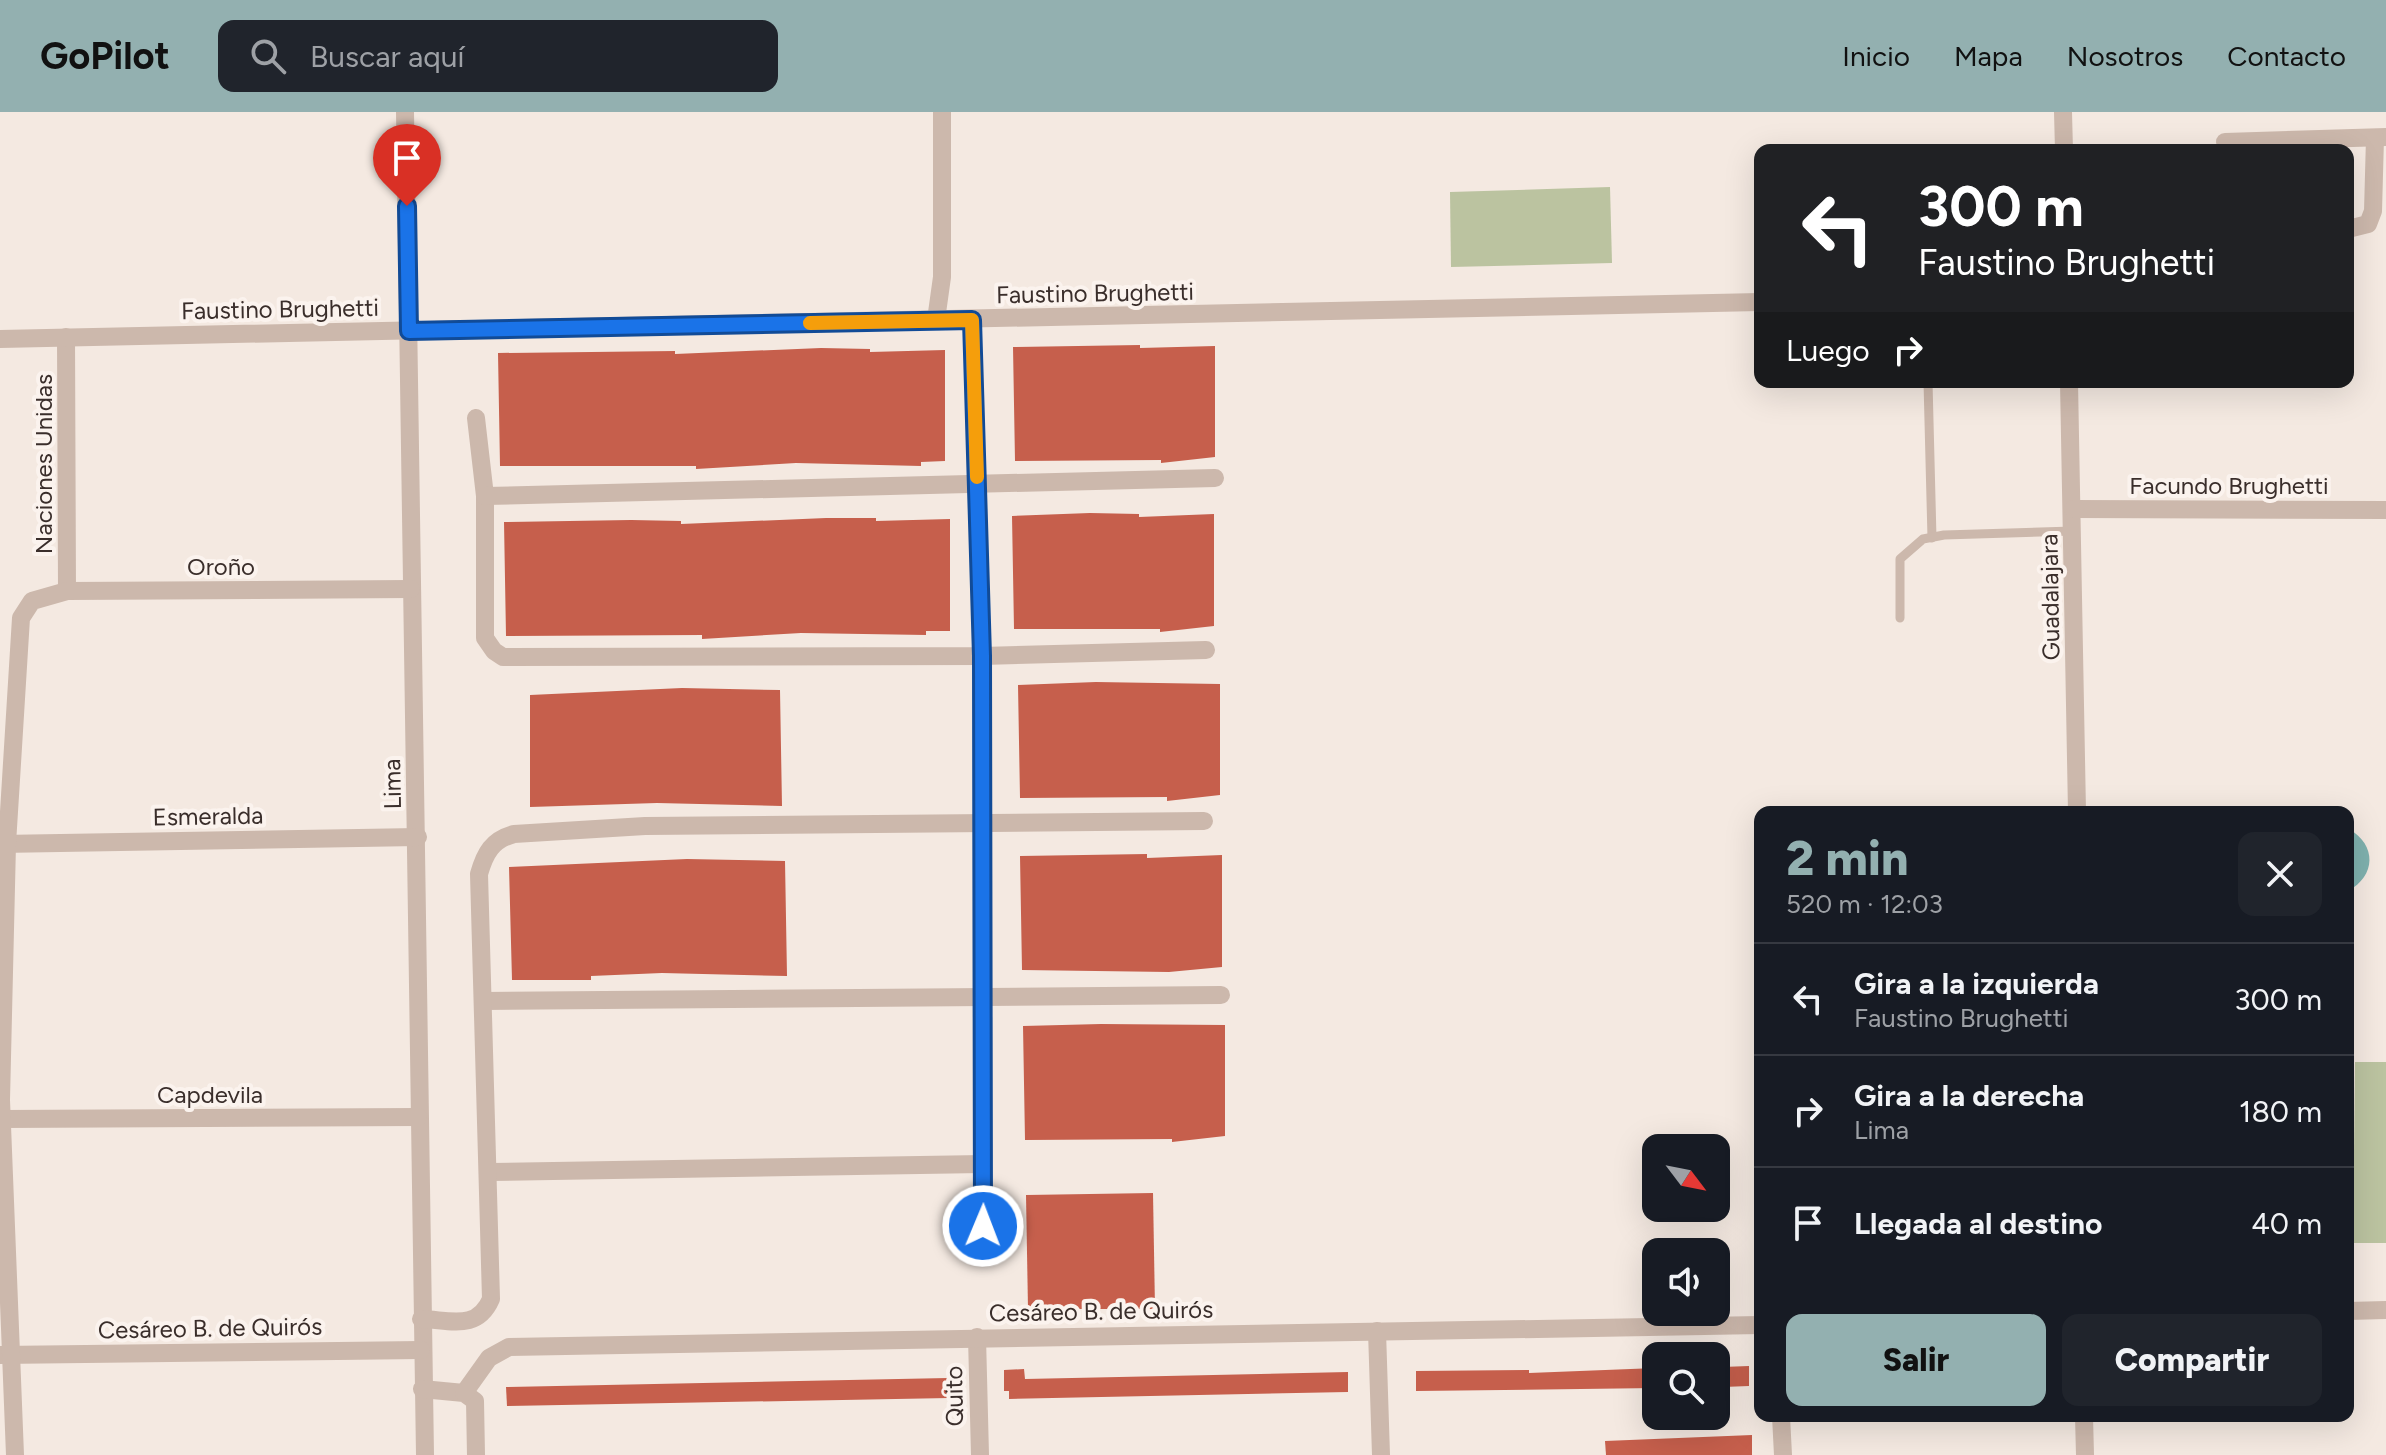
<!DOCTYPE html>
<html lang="es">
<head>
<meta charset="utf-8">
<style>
	:root { --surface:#171b24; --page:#20242c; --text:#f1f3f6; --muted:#9ea1a6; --line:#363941; --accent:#93b0b0 }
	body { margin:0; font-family:Figtree,sans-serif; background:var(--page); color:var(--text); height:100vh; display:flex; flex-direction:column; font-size:30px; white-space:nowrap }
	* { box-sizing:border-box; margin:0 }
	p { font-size:26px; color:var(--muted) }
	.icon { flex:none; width:44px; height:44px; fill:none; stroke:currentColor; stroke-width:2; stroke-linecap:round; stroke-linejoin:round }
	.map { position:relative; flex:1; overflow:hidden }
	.details { position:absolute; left:1754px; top:694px; width:600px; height:616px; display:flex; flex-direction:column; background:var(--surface); border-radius:16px; box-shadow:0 8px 32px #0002 }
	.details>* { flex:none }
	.banner { position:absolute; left:1754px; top:32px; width:600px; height:244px; border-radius:16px; box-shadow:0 8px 32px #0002; background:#202124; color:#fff; overflow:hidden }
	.needle { width:52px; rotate:122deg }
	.buttons { position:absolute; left:1642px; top:1022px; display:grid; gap:16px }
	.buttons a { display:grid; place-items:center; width:88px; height:88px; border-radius:16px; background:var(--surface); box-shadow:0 8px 32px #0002; font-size:40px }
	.pin { position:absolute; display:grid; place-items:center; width:68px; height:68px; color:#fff; margin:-82px -34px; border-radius:50% 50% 50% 0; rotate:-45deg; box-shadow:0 0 8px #0007 }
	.pin .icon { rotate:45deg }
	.me { position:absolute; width:88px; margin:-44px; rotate:1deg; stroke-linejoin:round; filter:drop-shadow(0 0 6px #0008) }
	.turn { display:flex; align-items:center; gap:28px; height:168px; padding:0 32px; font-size:36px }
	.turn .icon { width:104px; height:104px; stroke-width:2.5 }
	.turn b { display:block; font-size:56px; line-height:68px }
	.then { display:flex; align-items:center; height:76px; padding:0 32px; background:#0003; gap:16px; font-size:30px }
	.round { display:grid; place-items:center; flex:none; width:84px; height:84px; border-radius:16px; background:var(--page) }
	.headline { display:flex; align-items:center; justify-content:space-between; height:136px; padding:0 32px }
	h1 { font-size:48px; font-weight:800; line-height:60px; color:var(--accent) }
	.primary-button { display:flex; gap:16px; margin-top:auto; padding:16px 32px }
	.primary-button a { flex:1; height:92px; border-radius:16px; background:var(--accent); color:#111; font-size:32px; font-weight:800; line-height:92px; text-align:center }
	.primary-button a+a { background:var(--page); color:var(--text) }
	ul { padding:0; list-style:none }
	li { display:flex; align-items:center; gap:24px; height:112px; padding:0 32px; border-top:2px solid var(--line) }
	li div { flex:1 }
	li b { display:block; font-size:30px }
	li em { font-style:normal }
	header { display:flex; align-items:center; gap:48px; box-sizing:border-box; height:112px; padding:0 40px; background:var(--accent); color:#111 }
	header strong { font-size:38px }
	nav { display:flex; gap:44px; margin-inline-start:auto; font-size:28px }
	.search { width:560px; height:72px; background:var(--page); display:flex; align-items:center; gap:20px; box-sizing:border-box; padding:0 28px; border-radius:16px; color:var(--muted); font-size:30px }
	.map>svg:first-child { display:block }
</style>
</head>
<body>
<header>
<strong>GoPilot</strong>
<div class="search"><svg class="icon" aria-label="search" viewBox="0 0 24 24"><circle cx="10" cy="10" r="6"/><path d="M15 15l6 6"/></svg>Buscar aquí</div>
<nav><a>Inicio</a><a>Mapa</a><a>Nosotros</a><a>Contacto</a></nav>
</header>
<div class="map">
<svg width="2386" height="1343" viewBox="0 0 2386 1343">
	<rect width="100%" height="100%" fill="#f4e9e1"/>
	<g fill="#bbc3a0">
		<polygon points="1610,75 1612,151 1451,155 1450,80"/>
		<polygon points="2355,950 2386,950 2386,1131 2353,1131"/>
	</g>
	<path fill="#7fb1ae" d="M 2348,709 L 2349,717 C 2377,733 2376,764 2348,779 Z"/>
	<g fill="#c65f4c">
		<polygon points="1140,233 1140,236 1215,234 1215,345 1161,351 1161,348 1015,349 1013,235"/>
		<polygon points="821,236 870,237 870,240 945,238 945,349 921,350 921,354 796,351 696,357 696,354 500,354 498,241 675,239 675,242"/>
		<polygon points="1090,401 1139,402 1139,405 1214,402 1214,514 1160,520 1160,517 1014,517 1012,404"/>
		<polygon points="826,406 876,406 876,409 950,407 950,519 926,519 926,523 801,521 702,527 702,523 506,524 504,410 631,408 681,409 681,412"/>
		<polygon points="1096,570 1220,572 1220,683 1167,689 1167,685 1020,686 1018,573"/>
		<polygon points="682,576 780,578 782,694 657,691 530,695 530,583"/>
		<polygon points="1147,742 1147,746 1222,743 1222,855 1169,860 1022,858 1020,744"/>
		<polygon points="687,747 785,749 787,864 662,861 591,864 591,868 512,868 509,755"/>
		<polygon points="1101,912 1225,913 1225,1024 1172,1030 1172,1027 1025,1028 1023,914"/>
		<polygon points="1153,1081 1155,1197 1028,1197 1026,1083"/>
		<polygon points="1749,1254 1749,1274 1723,1275 1722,1255"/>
		<polygon points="1656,1256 1656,1276 1416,1279 1416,1259 1529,1258 1529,1261"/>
		<polygon points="1024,1257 1025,1267 1348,1260 1348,1280 1009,1287 1009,1279 1004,1279 1004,1258"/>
		<polygon points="948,1266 949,1286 507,1294 506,1275"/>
		<polygon points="1752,1323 1752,1343 1606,1343 1605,1329"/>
	</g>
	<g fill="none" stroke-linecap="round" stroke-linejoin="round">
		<g stroke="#ccb8ac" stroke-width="9">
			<polyline points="1928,270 1932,426"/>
			<polyline points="1900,506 1900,447 1923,427 1944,423 2073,419"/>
		</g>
		<g stroke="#ccb8ac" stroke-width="18">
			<polyline points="405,0 425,1343"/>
			<polyline points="2063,0 2064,38"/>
			<polyline points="2225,30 2386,25"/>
			<polyline points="2348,117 2368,112 2373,99 2375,26"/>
			<polyline points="936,208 942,165 942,0"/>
			<polyline points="972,208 982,544 982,1145"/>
			<polyline points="66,225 67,479"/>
			<polyline points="0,227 1760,190"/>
			<polyline points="2069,270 2077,700"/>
			<polyline points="476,306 485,384 485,526 494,539 503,545 982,544 1206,538"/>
			<polyline points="485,384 1215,366"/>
			<polyline points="2073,397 2386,398"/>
			<polyline points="0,732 418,725"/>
			<polyline points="483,889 1221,883"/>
			<polyline points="2,1007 418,1005"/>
			<polyline points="490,1060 983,1052"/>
			<polyline points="2348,1199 2386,1198"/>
			<path d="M 421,1207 C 451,1208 477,1219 491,1187 L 479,762 C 485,741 492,728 514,722 L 645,714 L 1204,709"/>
			<polyline points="1377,1219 1381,1343"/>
			<polyline points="977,1225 980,1343"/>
			<polyline points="0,1243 421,1238"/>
			<polyline points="422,1277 464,1281 475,1289 476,1343"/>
			<polyline points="464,1281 489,1246 509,1235 1760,1213"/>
			<polyline points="1781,1304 1783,1343"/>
			<polyline points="2084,1304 2085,1343"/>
			<polyline points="15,1343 1,988 7,732 21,506 32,489 67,479 411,477"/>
		</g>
	</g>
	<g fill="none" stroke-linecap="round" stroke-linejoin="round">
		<defs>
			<polyline id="route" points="407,94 409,219 972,208 982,544 983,1114"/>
		</defs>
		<use href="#route" stroke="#114b97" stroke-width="20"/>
		<use href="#route" stroke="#1a73e8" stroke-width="14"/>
		<polyline stroke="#f59e0b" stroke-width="14" points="810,211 972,208 977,365"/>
	</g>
	<g text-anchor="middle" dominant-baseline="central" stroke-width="8" stroke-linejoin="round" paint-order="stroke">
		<g font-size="24" fill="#3a2e2b" stroke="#fbf3ee">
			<text transform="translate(1095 181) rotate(-1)">Faustino Brughetti</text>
			<text transform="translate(280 197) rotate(-1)">Faustino Brughetti</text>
			<text transform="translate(43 352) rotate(-90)">Naciones Unidas</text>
			<text x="2229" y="373">Facundo Brughetti</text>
			<text x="221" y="454">Oroño</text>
			<text transform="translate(2050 485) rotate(-91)">Guadalajara</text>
			<text transform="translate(392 672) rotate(-91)">Lima</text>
			<text transform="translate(208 704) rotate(-1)">Esmeralda</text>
			<text x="210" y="982">Capdevila</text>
			<text transform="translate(1101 1199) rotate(-1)">Cesáreo B. de Quirós</text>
			<text transform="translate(210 1216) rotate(-1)">Cesáreo B. de Quirós</text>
			<text transform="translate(954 1284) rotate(-91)">Quito</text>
		</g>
	</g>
</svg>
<div class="buttons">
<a><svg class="needle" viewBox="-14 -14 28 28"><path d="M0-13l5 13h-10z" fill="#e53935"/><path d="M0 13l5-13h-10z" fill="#9ea1a6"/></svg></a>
<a><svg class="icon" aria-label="sound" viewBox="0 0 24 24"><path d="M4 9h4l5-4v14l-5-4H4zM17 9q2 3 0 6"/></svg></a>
<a><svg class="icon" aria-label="search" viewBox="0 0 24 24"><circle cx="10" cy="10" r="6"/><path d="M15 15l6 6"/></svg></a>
</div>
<div class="pin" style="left:407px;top:94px;background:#d93025"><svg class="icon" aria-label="arrive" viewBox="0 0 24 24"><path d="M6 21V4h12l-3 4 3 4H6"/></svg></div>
<svg class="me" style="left:983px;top:1114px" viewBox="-20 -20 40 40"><circle r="17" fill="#1a73e8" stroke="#fff" stroke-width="3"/><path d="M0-11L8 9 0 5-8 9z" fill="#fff"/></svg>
<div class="banner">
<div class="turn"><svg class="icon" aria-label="left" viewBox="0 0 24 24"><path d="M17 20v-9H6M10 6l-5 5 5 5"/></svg><div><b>300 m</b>Faustino Brughetti</div></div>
<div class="then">Luego<svg class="icon" aria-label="right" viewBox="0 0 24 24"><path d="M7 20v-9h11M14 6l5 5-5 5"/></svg></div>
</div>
<section class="details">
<div class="headline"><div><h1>2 min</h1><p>520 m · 12:03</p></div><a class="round"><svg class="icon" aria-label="close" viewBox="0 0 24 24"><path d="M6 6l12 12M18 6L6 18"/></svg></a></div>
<ul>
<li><svg class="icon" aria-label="left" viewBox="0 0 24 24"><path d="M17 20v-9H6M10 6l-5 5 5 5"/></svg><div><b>Gira a la izquierda</b><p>Faustino Brughetti</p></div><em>300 m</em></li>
<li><svg class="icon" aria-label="right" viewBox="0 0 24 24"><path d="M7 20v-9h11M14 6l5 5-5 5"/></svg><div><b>Gira a la derecha</b><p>Lima</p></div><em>180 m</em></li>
<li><svg class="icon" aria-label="arrive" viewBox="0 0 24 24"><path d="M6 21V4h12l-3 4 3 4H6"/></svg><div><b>Llegada al destino</b></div><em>40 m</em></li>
</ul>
<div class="primary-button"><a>Salir</a><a>Compartir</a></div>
</section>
</div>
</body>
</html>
